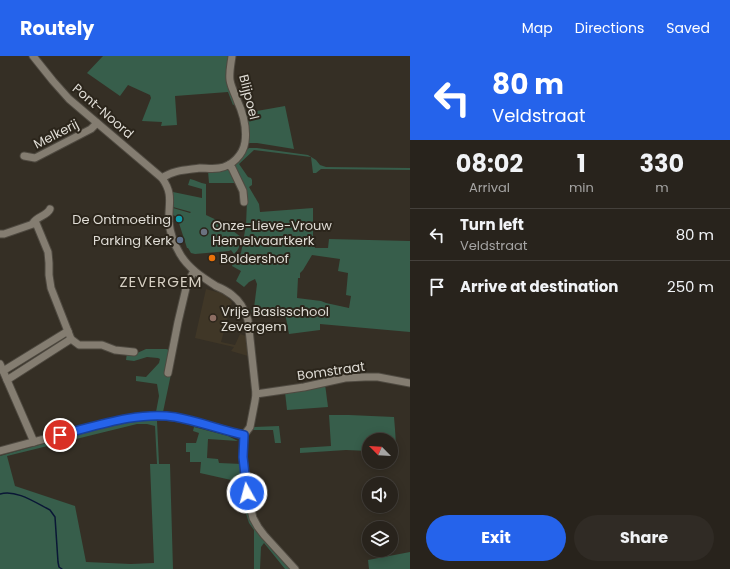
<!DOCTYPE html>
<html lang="en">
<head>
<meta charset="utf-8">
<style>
	:root { --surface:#28231c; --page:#302b25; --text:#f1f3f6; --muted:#a5a4a3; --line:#44403b; --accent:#2563eb }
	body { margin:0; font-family:Poppins,sans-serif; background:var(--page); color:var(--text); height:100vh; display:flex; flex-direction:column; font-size:15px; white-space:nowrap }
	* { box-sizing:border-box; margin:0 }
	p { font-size:13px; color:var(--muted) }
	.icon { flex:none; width:22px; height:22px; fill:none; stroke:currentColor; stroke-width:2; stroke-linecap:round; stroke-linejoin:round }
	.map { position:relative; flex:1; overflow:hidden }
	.side { display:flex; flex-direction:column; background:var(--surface); width:320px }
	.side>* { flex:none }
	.banner { background:#2563eb; color:#fff; overflow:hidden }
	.needle { width:26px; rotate:294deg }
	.buttons { position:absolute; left:362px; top:377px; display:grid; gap:8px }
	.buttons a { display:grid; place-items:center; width:36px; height:36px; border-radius:50%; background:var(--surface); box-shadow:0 2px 10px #0003,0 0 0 1px var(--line); font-size:20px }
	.pin { position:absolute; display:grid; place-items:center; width:34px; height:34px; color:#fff; margin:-17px; border:2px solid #fff; border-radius:50%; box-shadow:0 1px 4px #0007 }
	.me { position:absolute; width:44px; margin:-22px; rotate:353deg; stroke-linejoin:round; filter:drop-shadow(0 0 3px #0008) }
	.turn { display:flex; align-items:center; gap:14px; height:84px; padding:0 16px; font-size:18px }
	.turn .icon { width:52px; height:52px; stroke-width:2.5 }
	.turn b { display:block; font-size:28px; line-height:34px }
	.eta { display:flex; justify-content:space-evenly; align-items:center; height:68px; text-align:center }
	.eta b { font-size:24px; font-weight:700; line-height:28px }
	.primary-button { display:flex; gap:8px; margin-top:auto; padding:8px 16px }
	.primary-button a { flex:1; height:46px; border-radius:24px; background:var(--accent); color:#fff; font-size:16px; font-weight:700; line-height:46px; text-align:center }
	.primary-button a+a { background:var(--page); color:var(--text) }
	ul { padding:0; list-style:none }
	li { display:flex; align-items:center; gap:12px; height:52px; padding:0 16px; border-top:1px solid var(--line) }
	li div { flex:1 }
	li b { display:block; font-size:15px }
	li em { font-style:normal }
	header { display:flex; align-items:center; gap:24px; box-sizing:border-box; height:56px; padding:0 20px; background:var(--accent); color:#fff }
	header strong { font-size:19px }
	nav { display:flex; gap:22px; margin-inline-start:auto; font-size:14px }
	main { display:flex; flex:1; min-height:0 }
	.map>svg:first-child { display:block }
</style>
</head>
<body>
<header>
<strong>Routely</strong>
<nav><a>Map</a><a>Directions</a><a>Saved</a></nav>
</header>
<main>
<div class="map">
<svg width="410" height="513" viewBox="0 0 410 513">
	<rect width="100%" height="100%" fill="#352f25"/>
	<polygon fill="#403727" points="206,233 224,238 232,246 221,286 235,289 240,278 246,280 248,300 231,295 234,291 195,282"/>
	<g fill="#375e4b" fill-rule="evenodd">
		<polygon points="103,0 231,0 235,48 233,49 228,36 175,40 177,69 161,70 162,66 142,65 151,42 150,39 128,29 120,40 87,17"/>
		<polygon points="285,50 294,93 257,87 248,87 245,57"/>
		<path d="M 249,92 L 257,92 L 308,99 L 316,104 L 320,109 L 326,111 L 410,112 L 410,114 L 321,113 L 316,117 L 313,117 L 311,101 L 254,94 L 239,108 L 248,121 L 251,122 L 252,124 L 252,129 L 249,131 L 259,148 L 260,156 L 313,152 L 313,181 L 315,192 L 328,192 L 329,183 L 410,185 L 410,276 L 320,268 L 320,274 L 289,278 L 285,257 L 253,261 L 251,254 L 254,252 L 257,228 L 255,223 L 249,226 L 244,231 L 236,225 L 241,215 L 232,210 L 235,202 L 241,197 L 246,169 L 247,145 L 236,127 L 209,127 L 208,115 L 221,114 ZM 312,199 L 340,203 L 338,215 L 348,217 L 346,239 L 351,240 L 349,252 L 326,247 L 321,245 L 297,242 L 298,222 L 300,222 L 300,217 L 303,214 Z"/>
		<path d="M 190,123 C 195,124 200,127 206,128 L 206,159 L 225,168 L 229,172 L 241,181 C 240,188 240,193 234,198 L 231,194 L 229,195 L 195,198 L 191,197 L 188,192 L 187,192 L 177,161 L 173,159 L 173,152 L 190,157 L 191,156 L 173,151 L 173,136 L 202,142 L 202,133 L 188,129 Z"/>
		<polygon points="146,293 166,293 170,294 169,303 174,304 163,356 156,356 159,340 157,328 136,325 136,320 146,321 159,307 160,303 158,302 147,301 134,305 126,304 127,297 135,298"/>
		<polygon points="325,328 328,351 287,354 285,336"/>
		<path d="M 329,359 L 349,359 L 394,361 C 395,373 396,384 396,396 L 391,396 L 391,384 L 369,384 L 369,395 L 346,394 L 300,397 L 300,392 L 331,390 Z"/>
		<path d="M 143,364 L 155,364 L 157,365 L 159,408 L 170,408 L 173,513 L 0,513 L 0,400 C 47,387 95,372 143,364 ZM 137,368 L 147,368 L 155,370 L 157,408 L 150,408 L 154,507 L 131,508 L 86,506 L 75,450 L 15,430 L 7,400 Z"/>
		<polygon points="279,370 281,387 275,387 273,374 253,374 254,371"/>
		<polygon points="194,371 228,380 238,385 208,383 207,402 218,403 219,407 242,408 249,456 293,513 285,513 264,487 261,491 260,513 254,513 254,474 249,467 243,448 240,426 200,417 201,406 190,406 190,396 186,396 186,387 196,387 199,377 193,375"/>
		<polygon points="410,496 410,513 369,513 368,504"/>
	</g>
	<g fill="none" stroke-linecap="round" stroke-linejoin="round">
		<path stroke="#0a1736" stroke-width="1.5" d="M 0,438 C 16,433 36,447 50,454 L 55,461 L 58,506 L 59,511 L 62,513"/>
		<defs>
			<g id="minor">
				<path d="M 33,0 L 53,25 L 69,43 L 162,122 C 174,139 168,147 169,166 C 170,177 174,188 180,198 C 188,212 202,221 216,230 C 221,232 227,235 232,239 C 240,245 245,254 248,264 L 256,338 L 255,345 L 250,371 L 244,379 L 243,401 L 247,437 L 253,462 L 258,471 L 264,479 L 295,513"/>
				<polyline points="24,100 35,102 91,73 97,67"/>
				<polyline points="229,109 232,112 243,135 244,146"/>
				<path d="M 162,122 C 173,114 187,114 200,112 C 206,112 212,113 219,112 C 232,110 243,99 245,86 C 247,72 243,57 237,44 C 235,38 231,31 230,24 C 229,16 231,8 232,0"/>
				<path d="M 33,167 C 37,160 47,160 50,153"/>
				<polyline points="0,178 4,178 36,167 48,196 49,207 49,219 51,232 71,283 79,289 102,289 115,294 134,296"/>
				<polyline points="0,308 34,386"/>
				<polyline points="3,315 68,275"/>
				<polyline points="168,317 178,266 187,228 194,215"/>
				<polyline points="7,324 71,283"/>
				<polyline points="256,338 304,331 345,322 365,321 378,321 410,327"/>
				<path d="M 0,395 C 29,387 59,379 89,372 C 112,366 136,359 161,360 C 189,361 216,373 244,379"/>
			</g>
		</defs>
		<use href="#minor" stroke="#4f4a41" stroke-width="9"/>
		<use href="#minor" stroke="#847d71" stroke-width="7"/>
	</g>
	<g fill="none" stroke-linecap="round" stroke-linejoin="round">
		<defs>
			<path id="route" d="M 60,379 C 96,370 138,355 175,361 C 198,365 221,374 244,379 L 243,401 L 247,437"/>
		</defs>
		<use href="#route" stroke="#184099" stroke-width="10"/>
		<use href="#route" stroke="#2563eb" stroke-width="7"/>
	</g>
	<circle fill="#0f9aa8" stroke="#2b251b" stroke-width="1.5" cx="179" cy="163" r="4"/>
	<circle fill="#6b7280" stroke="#2b251b" stroke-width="1.5" cx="204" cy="176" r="4"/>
	<circle fill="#5c6f8a" stroke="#2b251b" stroke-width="1.5" cx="180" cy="184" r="4"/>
	<circle fill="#e8710a" stroke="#2b251b" stroke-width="1.5" cx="212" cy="202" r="4"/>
	<circle fill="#8d6e63" stroke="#2b251b" stroke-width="1.5" cx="213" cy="262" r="4"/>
	<g text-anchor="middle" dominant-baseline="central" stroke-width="4" stroke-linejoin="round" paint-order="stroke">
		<g font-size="13" fill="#dfdcd5" stroke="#2b251b">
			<text transform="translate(249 41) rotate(76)">Blijpoel</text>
			<text transform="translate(103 55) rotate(41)">Pont-Noord</text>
			<text transform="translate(56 78) rotate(-27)">Melkerij</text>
			<text transform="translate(331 315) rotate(-8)">Bomstraat</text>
		</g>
		<g font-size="13" fill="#dfdcd5" stroke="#2b251b" text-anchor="start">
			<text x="171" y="163" text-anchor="end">De Ontmoeting</text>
			<text x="212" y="169">Onze-Lieve-Vrouw<tspan x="212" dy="15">Hemelvaartkerk</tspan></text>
			<text x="172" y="184" text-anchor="end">Parking Kerk</text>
			<text x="220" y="202">Boldershof</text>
			<text x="221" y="255">Vrije Basisschool<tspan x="221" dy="15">Zevergem</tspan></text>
		</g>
		<g font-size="15" letter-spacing="1" fill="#d6cfc2" stroke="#2b251b">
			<text x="161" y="225">ZEVERGEM</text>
		</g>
	</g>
</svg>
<div class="buttons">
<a><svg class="needle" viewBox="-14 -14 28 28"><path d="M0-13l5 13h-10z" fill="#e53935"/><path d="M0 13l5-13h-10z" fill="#a5a4a3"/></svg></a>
<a><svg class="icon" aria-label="sound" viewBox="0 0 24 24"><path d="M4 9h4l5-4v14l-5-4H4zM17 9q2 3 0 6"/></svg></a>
<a><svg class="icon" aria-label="layers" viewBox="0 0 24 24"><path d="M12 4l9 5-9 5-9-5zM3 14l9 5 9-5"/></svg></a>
</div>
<div class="pin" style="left:60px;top:379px;background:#d93025"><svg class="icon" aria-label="arrive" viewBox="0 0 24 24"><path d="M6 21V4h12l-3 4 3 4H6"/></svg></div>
<svg class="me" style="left:247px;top:437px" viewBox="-20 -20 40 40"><circle r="17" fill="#2563eb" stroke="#fff" stroke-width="3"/><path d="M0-11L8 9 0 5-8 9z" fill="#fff"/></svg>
</div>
<section class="side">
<div class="banner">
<div class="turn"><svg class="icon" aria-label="left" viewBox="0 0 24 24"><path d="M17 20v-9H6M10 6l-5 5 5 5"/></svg><div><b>80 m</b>Veldstraat</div></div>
</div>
<div class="eta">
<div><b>08:02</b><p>Arrival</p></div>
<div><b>1</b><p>min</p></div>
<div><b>330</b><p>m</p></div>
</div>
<ul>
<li><svg class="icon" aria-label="left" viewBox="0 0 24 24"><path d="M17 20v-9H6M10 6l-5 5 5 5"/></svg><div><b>Turn left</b><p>Veldstraat</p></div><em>80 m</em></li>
<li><svg class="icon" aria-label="arrive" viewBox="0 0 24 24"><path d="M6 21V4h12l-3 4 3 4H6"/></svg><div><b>Arrive at destination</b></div><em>250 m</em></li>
</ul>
<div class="primary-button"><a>Exit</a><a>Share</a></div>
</section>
</main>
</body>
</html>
